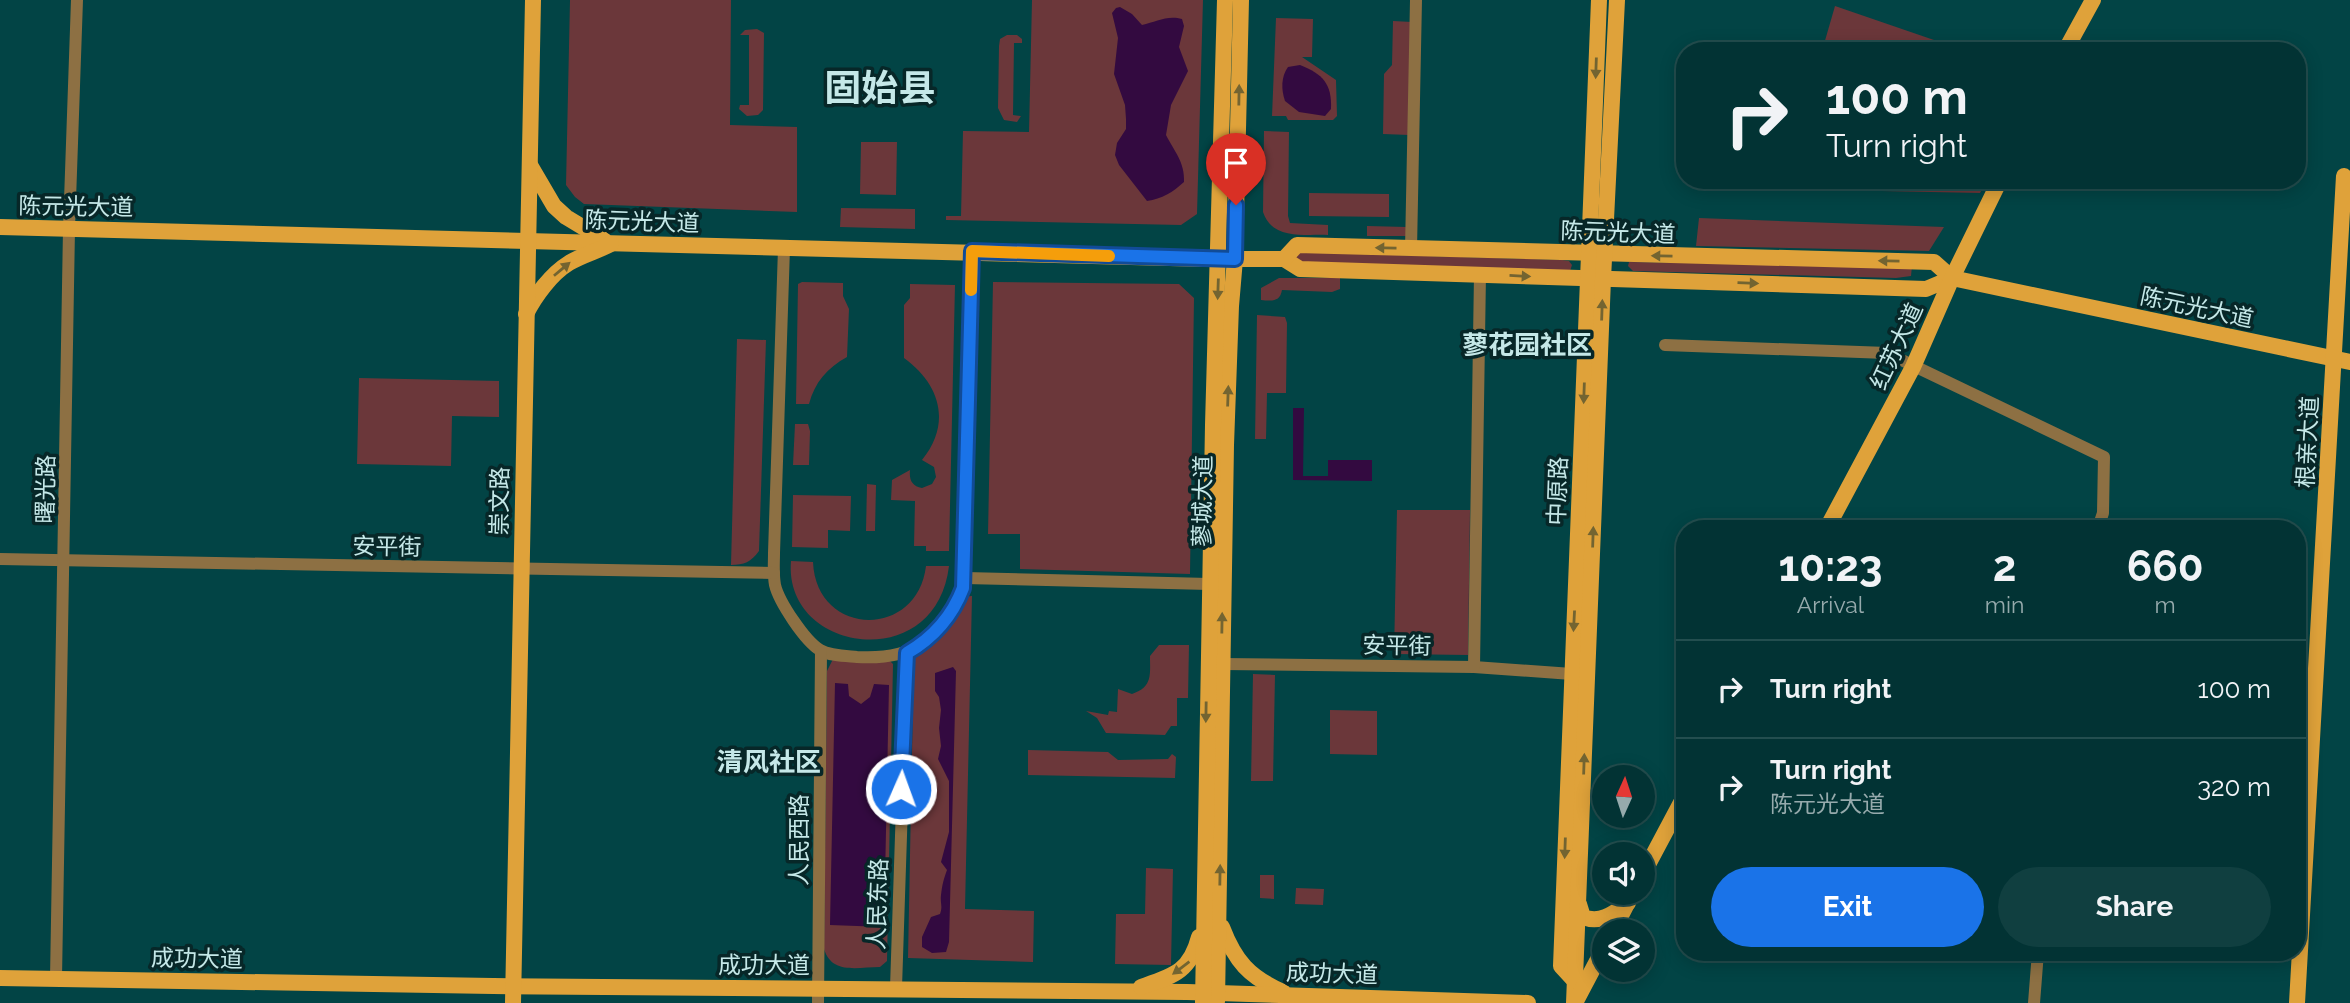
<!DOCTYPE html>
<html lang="en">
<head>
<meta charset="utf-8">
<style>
	:root { --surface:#023334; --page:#103f40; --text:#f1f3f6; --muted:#96aaac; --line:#234e4f; --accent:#1a73e8 }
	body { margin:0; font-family:Raleway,"Noto Sans SC",sans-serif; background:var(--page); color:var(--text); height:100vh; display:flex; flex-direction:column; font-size:26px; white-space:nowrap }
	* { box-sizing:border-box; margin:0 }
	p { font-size:23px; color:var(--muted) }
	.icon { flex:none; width:38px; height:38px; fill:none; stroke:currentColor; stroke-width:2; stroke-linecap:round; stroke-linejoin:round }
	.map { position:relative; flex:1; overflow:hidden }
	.details { position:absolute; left:1676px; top:520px; width:630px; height:441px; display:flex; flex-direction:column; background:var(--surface); border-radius:28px; box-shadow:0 4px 18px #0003,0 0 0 2px var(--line) }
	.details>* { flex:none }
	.guide { position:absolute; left:1676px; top:42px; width:630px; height:147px; border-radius:28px; box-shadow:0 4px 18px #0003,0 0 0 2px var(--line); background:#023334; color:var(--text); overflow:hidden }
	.needle { width:46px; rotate:3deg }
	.tools { position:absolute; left:1592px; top:765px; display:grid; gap:14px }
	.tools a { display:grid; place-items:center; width:63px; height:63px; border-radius:50%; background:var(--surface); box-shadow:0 4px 18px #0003,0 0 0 2px var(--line); font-size:35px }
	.pin { position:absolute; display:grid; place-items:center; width:60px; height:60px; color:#fff; margin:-72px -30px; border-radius:50% 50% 50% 0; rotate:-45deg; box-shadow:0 0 7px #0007 }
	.pin .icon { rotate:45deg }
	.me { position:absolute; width:77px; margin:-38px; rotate:2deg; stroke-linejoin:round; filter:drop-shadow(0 0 5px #0008) }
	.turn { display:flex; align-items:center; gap:24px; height:147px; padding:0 35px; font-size:32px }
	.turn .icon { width:91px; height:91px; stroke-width:2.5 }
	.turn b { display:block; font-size:49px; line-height:60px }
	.eta { display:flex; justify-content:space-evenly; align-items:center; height:119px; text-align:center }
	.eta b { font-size:42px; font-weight:700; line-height:49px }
	.primary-button { display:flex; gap:14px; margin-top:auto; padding:14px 35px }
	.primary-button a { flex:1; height:80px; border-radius:42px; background:var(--accent); color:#fff; font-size:28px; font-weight:700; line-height:80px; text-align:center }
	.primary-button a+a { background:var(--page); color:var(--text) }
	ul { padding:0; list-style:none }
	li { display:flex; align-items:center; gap:21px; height:98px; padding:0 35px; border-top:2px solid var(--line) }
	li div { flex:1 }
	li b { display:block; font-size:26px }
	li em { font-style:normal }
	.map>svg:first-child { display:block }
</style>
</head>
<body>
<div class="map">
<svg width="2350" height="1003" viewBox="0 0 2350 1003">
	<rect width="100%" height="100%" fill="#024445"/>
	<g fill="#6b373a">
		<polygon points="570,0 731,0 730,125 797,127 797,212 584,204 575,197 566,185"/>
		<polygon points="1032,0 1203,0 1197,214 1181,225 946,220 946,216 961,216 963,131 1029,132"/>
		<polygon points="1835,6 1966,51 1822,51"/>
		<polygon points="1276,18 1313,19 1312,57 1302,57 1336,80 1337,116 1333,120 1288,120 1286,116 1272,116"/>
		<polygon points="1393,21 1412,22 1409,135 1383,134 1384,74 1392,65"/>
		<polygon points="757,29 764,33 763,110 758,115 747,116 739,109 740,105 749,105 749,35 740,35 745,30"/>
		<polygon points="1007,35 1017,35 1022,39 1022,43 1014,43 1013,115 1021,116 1017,122 1004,120 998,108 999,46 1000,39"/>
		<path d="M 1264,131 L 1289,132 L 1288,216 L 1290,223 L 1328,225 L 1328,235 C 1304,234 1272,240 1263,212 Z"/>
		<polygon points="861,142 897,142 896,195 860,194"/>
		<polygon points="1785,180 1987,180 1980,193 1783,189"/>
		<polygon points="1309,193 1389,194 1389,217 1309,216"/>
		<polygon points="841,208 915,209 915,229 840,227"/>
		<polygon points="1699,218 1944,227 1929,251 1696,246"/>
		<polygon points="1367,226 1407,227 1406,236 1367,236"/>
		<polygon points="1298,252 1562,260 1569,261 1572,265 1570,271 1302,264 1295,259"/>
		<polygon points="1629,262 1912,266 1911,276 1896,278 1633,271 1628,266"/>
		<path d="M 1279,278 L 1340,278 L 1340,289 L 1332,292 L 1282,290 C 1280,302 1272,301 1261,300 L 1261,288 Z"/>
		<path d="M 802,282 L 843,283 L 843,296 L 849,309 L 847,357 C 827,368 815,382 809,404 L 796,404 L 798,284 Z"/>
		<polygon points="993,282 1179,284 1194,298 1190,574 1020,569 1020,534 988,534"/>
		<path d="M 910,284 L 955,285 L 949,551 L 926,551 L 926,546 L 914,546 L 915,501 L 891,500 L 892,480 L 910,470 C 909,480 912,486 922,488 L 932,484 L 936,477 L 934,467 L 922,460 C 952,423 940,384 904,358 L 904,305 L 910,298 Z"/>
		<polygon points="1257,315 1285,317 1287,323 1286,393 1267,393 1266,439 1255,439"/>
		<path d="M 737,339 L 766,340 L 759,551 C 751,562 744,565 731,565 Z"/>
		<polygon points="359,378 499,381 499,417 452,416 451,466 357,464"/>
		<polygon points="795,424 808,424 810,431 809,465 793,465"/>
		<polygon points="867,484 876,485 875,531 866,531"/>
		<polygon points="793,495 851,496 850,531 828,530 828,548 792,547"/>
		<polygon points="1397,510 1470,510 1468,655 1394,654"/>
		<path d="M 791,561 L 813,562 C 816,637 917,640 926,566 L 949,566 C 936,676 783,653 791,561 Z"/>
		<polygon points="972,596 965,909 1034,911 1033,962 908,958 914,649 960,597"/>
		<path d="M 1159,645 L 1189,645 L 1188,698 L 1177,698 L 1177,726 L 1171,726 L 1165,735 L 1106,733 L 1097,718 L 1086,711 L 1108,715 L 1109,711 L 1117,712 L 1118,689 L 1132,694 C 1153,687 1150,674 1150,656 Z"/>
		<path d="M 833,659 L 890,661 L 893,664 L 887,961 L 880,967 C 858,967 832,975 824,949 L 827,671 Z"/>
		<polygon points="1253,674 1275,675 1273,781 1251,781"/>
		<polygon points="1330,710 1377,711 1377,755 1330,754"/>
		<polygon points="1028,750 1108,752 1118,760 1168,759 1172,754 1176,757 1175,778 1028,775"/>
		<polygon points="1146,868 1173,869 1171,965 1115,964 1116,914 1145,914"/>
		<polygon points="1260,875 1274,875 1274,899 1260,898"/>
		<polygon points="1296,888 1324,889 1323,905 1295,904"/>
	</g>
	<g fill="#330a40">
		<path d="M 1120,7 L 1132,14 L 1142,25 C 1156,22 1167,15 1182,19 L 1184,26 L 1179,47 L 1188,71 L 1171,105 L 1166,135 C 1174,151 1185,162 1184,182 C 1173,192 1162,199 1147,201 L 1119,165 L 1115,155 L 1117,143 L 1126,129 L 1126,119 L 1125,105 L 1114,74 L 1118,38 L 1112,13 L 1116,8 Z"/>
		<path d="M 1300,65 C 1323,74 1332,84 1331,109 L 1325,116 L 1299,112 L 1285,101 C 1281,89 1281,77 1288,67 Z"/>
		<polygon points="1293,408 1304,408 1303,476 1328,476 1328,460 1372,460 1372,481 1293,480"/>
		<path d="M 953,667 L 956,671 L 949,942 L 946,952 L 932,953 L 922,947 L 922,937 L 931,917 L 940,914 C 943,906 940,903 941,895 C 942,885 944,878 947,870 L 941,862 L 949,832 L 949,781 L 938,759 L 941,746 L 939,728 L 941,710 L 939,697 L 935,691 L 935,673 Z"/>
		<polygon points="835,683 848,684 849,696 861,704 870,697 874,684 889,685 884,927 830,925"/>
	</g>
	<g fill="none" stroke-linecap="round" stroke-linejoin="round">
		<g stroke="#8d7043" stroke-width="12">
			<path d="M 784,248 L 774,553 C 774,563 773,574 775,585 C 779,602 805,641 820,650 C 830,656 845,656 857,657 C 912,660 943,642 963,588 L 972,251"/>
			<polyline points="1411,249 1416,0"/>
			<polyline points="1665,345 1887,353 2104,457 2103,513 2098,528"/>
			<polyline points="0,559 774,573"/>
			<polyline points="965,578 1209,584"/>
			<polyline points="1221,664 1474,667 1572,674"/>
			<polyline points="1474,667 1480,274"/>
			<polyline points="56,978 69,229 77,0"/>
			<polyline points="896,988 907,653"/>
			<polyline points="818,1003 821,651"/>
			<polyline points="2034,1003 2038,952"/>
		</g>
		<g stroke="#dfa23a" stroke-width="16">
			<polyline points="2065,51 2093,0"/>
			<polyline points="530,165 554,206 566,217 604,240"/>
			<polyline points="0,227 1207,259 1284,259 1300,269 1926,289 1952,278"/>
			<polyline points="1284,259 1297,245 1934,262 1952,278 2350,362"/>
			<path d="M 526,314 C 535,296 551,274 569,263 C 582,255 598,251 611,244"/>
			<polyline points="1827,528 1913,367 1952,278 2000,180"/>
			<polyline points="1643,874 1685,795"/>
			<path d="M 1579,904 L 1583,917 C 1601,924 1614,913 1628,903"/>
			<path d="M 1222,927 C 1235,961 1249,977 1283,992"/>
			<polyline points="1613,931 1633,892"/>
			<polyline points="0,978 493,986 1187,992 1528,1003"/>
			<polyline points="1573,979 1561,966 1599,0"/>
			<path d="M 1141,987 C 1173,976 1190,972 1199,937"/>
			<polyline points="1217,1001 1226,445 1231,306 1235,259 1241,0"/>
			<polyline points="1203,1002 1213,425 1225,0"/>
			<polyline points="513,1003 533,0"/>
			<polyline points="1574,1003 1603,279 1617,0"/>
			<polyline points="1575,1003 1605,946"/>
			<polyline points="2297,1003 2344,176"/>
		</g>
	</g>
	<defs><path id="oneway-solid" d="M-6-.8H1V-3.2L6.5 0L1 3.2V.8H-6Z" transform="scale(1.75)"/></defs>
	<g fill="#736431">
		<use href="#oneway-solid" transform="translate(1596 68) rotate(92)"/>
		<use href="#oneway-solid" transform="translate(1239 95) rotate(-89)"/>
		<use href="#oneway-solid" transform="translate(1386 248) rotate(-179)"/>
		<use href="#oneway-solid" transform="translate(1662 256) rotate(-179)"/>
		<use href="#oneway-solid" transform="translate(1889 261) rotate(-179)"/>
		<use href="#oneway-solid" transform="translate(562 269) rotate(-40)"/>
		<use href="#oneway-solid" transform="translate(1520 276) rotate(3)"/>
		<use href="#oneway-solid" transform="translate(1748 283) rotate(2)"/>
		<use href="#oneway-solid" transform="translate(1218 289) rotate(92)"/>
		<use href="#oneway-solid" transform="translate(1602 310) rotate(-88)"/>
		<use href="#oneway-solid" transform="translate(1584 393) rotate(92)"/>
		<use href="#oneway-solid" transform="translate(1228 396) rotate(-88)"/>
		<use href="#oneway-solid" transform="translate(1593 537) rotate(-88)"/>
		<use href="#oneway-solid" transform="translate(1574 621) rotate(93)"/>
		<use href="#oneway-solid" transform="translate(1222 623) rotate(-89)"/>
		<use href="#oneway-solid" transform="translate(1206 712) rotate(91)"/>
		<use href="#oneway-solid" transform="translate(1584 764) rotate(-88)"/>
		<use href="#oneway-solid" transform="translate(1565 848) rotate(92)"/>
		<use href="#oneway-solid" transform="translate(1220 875) rotate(-89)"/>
		<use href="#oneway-solid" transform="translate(1181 968) rotate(143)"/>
	</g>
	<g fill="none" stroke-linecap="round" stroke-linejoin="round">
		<defs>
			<path id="route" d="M 901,789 L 907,653 C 933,638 952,617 963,588 L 972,251 L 1235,259 L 1236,205"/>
		</defs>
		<use href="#route" stroke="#114b97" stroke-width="18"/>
		<use href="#route" stroke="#1a73e8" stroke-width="12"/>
		<polyline stroke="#f59e0b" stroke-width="12" points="971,290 972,251 1109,256"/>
	</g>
	<g text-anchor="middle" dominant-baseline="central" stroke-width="7" stroke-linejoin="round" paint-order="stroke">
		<g font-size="23" fill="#c5e8e8" stroke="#072728">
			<text transform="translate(76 206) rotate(1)">陈元光大道</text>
			<text transform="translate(642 221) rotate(2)">陈元光大道</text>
			<text transform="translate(1618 232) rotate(2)">陈元光大道</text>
			<text transform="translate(2197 307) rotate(12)">陈元光大道</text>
			<text transform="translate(1896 346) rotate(-65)">红苏大道</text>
			<text transform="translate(2307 442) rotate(-87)">根亲大道</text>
			<text transform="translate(45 489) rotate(-89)">曙光路</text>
			<text transform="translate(1557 491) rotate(-88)">中原路</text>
			<text transform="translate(499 501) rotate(-89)">崇文路</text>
			<text transform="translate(1202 501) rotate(-89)">蓼城大道</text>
			<text transform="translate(387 546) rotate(1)">安平街</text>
			<text transform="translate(1397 645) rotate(1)">安平街</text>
			<text transform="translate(798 840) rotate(-90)">人民西路</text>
			<text transform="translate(877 904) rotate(-88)">人民东路</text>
			<text transform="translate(197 958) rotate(1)">成功大道</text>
			<text x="764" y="964">成功大道</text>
			<text transform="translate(1332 973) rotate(2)">成功大道</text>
		</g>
		<g font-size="26" font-weight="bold" fill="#c5e8e8" stroke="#072728">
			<text x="1527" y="345">蓼花园社区</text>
			<text x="769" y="762">清风社区</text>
		</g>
		<g font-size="37" font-weight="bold" fill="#c5e8e8" stroke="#072728">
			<text x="880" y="88">固始县</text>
		</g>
	</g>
</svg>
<div class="tools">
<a><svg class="needle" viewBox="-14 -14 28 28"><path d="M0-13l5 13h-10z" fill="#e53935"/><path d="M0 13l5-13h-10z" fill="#96aaac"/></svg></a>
<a><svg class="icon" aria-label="sound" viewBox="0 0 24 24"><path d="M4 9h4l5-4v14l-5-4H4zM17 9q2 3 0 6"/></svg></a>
<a><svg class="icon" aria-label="layers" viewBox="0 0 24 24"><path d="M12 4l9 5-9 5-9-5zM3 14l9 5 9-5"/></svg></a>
</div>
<div class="pin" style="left:1236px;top:205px;background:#d93025"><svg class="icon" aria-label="arrive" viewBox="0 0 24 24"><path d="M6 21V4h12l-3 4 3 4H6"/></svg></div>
<svg class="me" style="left:901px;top:789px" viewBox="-20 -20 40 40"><circle r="17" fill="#1a73e8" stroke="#fff" stroke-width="3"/><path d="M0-11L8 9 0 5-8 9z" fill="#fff"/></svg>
<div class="guide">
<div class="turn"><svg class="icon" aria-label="right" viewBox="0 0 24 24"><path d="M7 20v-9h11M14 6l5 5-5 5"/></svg><div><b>100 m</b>Turn right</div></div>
</div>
<section class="details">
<div class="eta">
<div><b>10:23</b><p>Arrival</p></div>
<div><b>2</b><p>min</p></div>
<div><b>660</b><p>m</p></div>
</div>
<ul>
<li><svg class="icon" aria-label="right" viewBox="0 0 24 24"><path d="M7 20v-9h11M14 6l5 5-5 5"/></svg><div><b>Turn right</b></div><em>100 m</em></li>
<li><svg class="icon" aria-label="right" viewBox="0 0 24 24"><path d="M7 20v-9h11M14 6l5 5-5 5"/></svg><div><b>Turn right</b><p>陈元光大道</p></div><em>320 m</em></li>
</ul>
<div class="primary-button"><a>Exit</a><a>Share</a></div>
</section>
</div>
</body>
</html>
